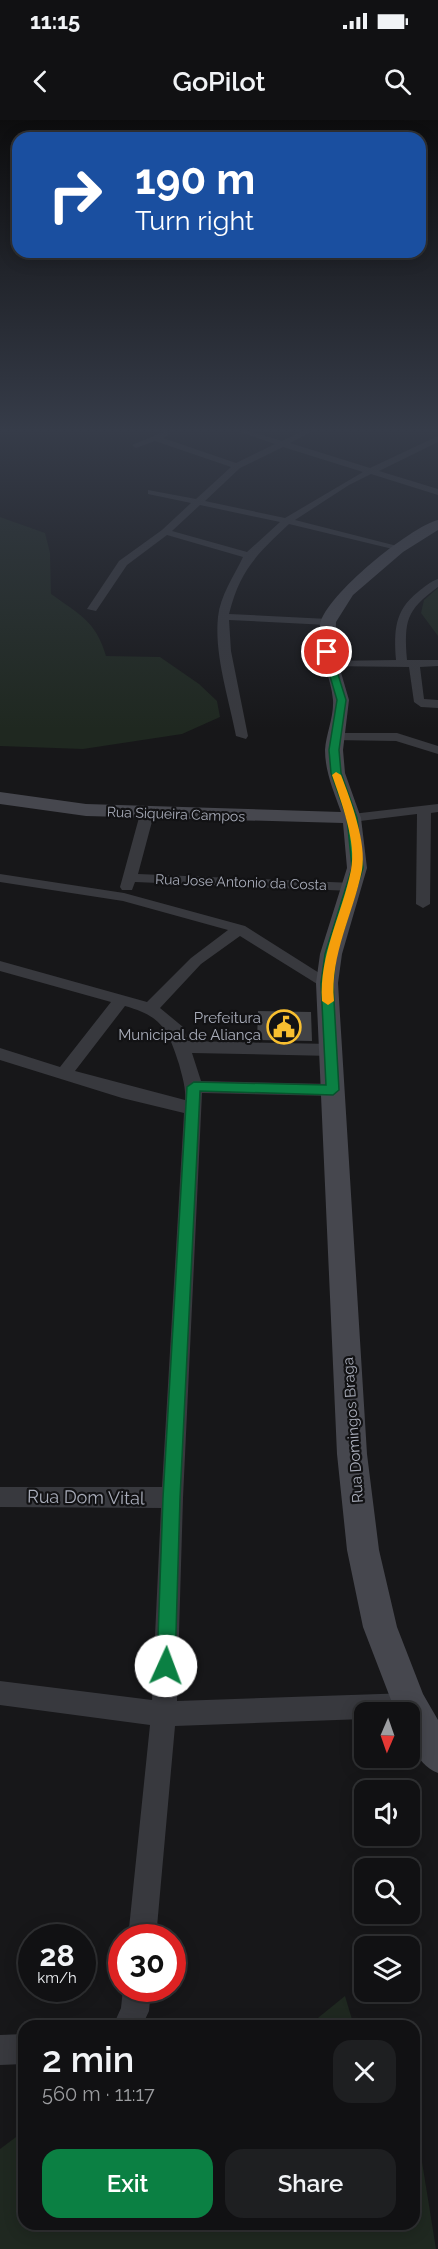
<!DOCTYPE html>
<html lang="en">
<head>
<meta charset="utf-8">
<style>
	:root { --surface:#111113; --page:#1e1f21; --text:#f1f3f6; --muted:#9c9da0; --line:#303133; --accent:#0b8043 }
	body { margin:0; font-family:Raleway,sans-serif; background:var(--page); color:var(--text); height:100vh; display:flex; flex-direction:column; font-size:22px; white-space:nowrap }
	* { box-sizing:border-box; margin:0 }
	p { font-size:20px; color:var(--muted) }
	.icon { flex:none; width:33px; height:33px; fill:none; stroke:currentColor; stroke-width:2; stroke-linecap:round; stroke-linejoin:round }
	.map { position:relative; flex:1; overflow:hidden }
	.sheet { position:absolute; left:18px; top:1900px; width:402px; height:210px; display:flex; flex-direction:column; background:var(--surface); border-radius:18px; box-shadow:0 3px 15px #0003,0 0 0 2px var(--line) }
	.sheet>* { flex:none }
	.top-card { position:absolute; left:12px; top:12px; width:414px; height:126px; border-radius:18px; box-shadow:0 3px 15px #0003,0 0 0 2px var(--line); background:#1a4fa0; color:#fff; overflow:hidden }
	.needle { width:39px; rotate:182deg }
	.controls { position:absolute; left:354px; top:1582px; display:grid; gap:12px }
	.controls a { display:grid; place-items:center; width:66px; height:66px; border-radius:12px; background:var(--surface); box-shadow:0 3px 15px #0003,0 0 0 2px var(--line); font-size:30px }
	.speed { position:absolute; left:18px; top:1804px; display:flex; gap:12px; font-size:30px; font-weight:700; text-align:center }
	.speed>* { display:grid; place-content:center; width:78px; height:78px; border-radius:50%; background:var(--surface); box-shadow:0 3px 15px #0003,0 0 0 2px var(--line); line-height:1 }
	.speed small { font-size:15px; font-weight:400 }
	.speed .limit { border:9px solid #d22; background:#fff; color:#111 }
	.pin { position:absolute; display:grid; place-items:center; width:51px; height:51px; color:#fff; margin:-26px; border:3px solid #fff; border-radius:50%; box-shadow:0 2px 6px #0007 }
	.me { position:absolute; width:66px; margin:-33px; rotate:2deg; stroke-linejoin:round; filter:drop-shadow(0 0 4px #0008) }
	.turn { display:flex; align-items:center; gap:21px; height:126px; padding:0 24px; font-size:27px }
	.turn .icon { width:78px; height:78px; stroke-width:2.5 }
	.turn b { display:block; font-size:42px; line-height:51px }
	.round { display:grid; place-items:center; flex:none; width:63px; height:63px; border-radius:18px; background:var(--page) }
	.overview { display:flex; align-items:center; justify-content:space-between; height:102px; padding:0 24px }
	h1 { font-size:36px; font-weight:600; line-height:45px }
	.cta { display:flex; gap:12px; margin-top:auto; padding:12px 24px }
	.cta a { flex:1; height:69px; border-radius:18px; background:var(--accent); color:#fff; font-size:24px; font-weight:600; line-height:69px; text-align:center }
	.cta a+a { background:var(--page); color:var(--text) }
	.status { display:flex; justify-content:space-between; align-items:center; height:42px; padding:0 30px; background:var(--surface); direction:ltr }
	.status svg { height:16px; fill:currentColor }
	header { display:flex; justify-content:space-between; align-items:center; height:78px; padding:0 24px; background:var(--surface); font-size:27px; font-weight:600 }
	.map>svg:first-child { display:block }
</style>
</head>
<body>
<div class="status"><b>11:15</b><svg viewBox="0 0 49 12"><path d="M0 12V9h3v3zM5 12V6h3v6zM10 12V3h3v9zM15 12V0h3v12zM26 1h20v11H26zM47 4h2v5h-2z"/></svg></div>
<header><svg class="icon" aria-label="back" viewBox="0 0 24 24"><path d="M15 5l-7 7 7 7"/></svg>GoPilot<svg class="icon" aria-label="search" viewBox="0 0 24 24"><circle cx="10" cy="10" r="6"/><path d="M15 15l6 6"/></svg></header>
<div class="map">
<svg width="438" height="2129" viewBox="0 0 438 2129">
	<rect width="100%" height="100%" fill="#171719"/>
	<g fill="#1f2820">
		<path d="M 0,397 L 45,413 L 50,433 L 51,474 C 79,494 96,501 106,536 L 160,537 L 199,564 L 217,581 L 220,597 L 182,614 L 83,629 L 0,626 Z"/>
		<polygon points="438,468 438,516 421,493 424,480"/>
		<polygon points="345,1876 354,1906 308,1906"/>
		<polygon points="414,1992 436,2129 0,2129 0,2029 24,2011 24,2104 414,2104"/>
	</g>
	<polygon fill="#414246" points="258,891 311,892 312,921 257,920"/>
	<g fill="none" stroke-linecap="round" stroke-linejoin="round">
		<g fill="#38393e" fill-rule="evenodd">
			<path d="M 166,311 L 170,314 L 163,318 L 236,343 L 275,324 L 237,311 L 249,311 L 282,321 L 303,311 L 313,311 L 290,323 L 370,348 L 438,316 L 438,322 L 379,351 L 438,369 L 438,375 L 371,354 L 349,365 L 295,400 L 401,427 L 401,431 L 289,404 C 257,434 240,450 229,494 L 328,499 L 333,502 L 328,505 L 229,500 L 231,531 L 248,616 L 246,619 L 236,616 C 229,579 214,535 218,497 C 220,476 234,456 243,437 L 167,415 L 127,445 L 96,491 L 87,489 L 119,441 L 162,410 L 191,383 L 148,374 L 148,370 L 196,379 L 231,347 L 155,321 L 136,328 L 132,325 ZM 283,327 L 363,352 L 285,398 L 205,381 L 240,348 ZM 200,385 L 280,402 L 247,432 L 172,411 Z"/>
			<path d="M 438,459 L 438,467 C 406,490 404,501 407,540 L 438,540 L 438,546 L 420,547 L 424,579 L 438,580 L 438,588 L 421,587 L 414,582 L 409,547 L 326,546 L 324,544 L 330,541 L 396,540 C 394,511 394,491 418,472 C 424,467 431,461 438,459 Z"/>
			<polygon points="337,613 397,613 438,626 438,634 396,621 333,620 331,617"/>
			<polygon points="438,684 438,692 431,693 430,784 423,788 416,784 417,694 352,702 345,698 352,694"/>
			<polygon points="147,690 154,694 138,754 353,763 360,767 353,771 135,762 132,770 122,770 120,767 140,694"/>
			<path d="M 0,754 L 124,773 L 245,806 L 335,863 L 327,868 L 322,867 L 240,816 L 201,844 L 160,888 L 183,907 L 188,921 L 332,924 L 340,930 L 332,936 L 192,933 L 201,961 L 333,964 L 341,970 L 333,976 L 202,973 L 183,1378 L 177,1581 L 410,1573 L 419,1576 L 422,1585 L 419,1594 L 410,1597 L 410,1593 L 364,1593 L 364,1599 L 175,1606 L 156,1818 L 128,1818 L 150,1605 L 0,1585 L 0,1561 L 152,1580 L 161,1388 L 0,1387 L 0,1367 L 162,1367 L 184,993 L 122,978 L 0,940 L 0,928 L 60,947 L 111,882 L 0,851 L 0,841 L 147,882 L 191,838 L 228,810 L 123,781 L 0,762 ZM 125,886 C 161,896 168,909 179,944 C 182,956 186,967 185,980 L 75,951 Z"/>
			<polygon points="123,1869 151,1869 149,1891 142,1906 113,1906 121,1888"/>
			<polygon points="24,1914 24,1944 0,1945 0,1915"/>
		</g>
		<path fill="#46474e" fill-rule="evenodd" d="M 438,400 L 438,410 L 403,432 L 353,475 L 336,502 L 335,532 L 349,580 L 343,630 L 345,653 L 361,698 L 367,748 L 342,834 L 338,863 L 367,1334 L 379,1430 L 397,1507 L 423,1574 L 438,1600 L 438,1653 C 413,1643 410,1617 410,1593 L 396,1593 L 363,1507 L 347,1430 L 337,1334 L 316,863 L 320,834 L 347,748 L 343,703 L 86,696 L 0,684 L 0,672 L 86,684 L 341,692 C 334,672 325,652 325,630 C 326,614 334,597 333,580 C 331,553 315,532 320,504 C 326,475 410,407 438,400 Z"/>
	</g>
	<linearGradient id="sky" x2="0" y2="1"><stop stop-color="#0d0d0e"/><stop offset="0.51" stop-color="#363c49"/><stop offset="1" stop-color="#363c49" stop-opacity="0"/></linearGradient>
	<rect width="438" height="609" fill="url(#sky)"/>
	<polygon fill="#0b8043" stroke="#07532c" stroke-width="1.5" points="327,530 331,532 346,580 339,630 341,653 357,698 363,748 336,834 333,863 339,970 333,975 200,971 180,1378 175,1546 173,1552 166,1555 160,1552 157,1546 163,1378 187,967 194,962 326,965 321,863 325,834 352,748 347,698 331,653 329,630 337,580 323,532"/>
	<path fill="#f59e0b" d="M 336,652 L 341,655 C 351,681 367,723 362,750 C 353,795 330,834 334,881 L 328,885 L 322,881 C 319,834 342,795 351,750 C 357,723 341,681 332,655 Z"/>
	<defs>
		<symbol id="civic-ring" viewBox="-11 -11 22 22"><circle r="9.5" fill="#121214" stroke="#f8bf30" stroke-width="1.5"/><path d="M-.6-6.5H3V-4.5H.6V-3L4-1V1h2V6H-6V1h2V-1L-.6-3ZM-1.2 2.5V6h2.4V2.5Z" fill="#f8bf30"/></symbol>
	</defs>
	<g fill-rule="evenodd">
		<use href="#civic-ring" x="265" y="888" width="38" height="38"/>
	</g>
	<g text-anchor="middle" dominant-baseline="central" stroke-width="4.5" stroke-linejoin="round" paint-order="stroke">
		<g font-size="14" fill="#a9adba" stroke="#121214">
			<text transform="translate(176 694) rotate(2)">Rua Siqueira Campos</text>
			<text transform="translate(241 762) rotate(2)">Rua Jose Antonio da Costa</text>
		</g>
		<g font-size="15" fill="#a9adba" stroke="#121214" text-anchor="end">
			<text x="261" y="898">Prefeitura<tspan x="261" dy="17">Municipal de Aliança</tspan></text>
		</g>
		<g font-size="15" fill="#a9adba" stroke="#121214">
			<text transform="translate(353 1310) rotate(-94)">Rua Domingos Braga</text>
		</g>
		<g font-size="18" fill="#a9adba" stroke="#121214">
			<text transform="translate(86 1377) rotate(1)">Rua Dom Vital</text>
		</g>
	</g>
</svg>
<div class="controls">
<a><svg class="needle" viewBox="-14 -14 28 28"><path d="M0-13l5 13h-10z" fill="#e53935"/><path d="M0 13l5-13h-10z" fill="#9c9da0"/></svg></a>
<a><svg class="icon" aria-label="sound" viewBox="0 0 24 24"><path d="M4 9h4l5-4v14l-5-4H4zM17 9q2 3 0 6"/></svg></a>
<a><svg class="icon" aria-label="search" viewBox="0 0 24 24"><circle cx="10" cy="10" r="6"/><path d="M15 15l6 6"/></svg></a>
<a><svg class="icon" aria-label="layers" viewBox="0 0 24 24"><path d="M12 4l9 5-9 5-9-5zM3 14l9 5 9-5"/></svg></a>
</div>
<div class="speed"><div>28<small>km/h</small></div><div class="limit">30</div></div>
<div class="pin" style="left:327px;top:532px;background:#d93025"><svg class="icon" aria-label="arrive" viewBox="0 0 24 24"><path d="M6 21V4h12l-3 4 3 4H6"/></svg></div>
<svg class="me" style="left:166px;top:1546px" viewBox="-20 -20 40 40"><circle r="19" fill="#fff"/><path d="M0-13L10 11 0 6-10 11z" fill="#0b8043"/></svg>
<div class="top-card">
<div class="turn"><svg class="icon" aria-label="right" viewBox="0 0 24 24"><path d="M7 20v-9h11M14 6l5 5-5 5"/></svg><div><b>190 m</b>Turn right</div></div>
</div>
<section class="sheet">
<div class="overview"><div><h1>2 min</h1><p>560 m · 11:17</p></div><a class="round"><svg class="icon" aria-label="close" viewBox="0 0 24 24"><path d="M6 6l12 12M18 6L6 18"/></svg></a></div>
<div class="cta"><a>Exit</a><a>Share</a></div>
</section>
</div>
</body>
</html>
